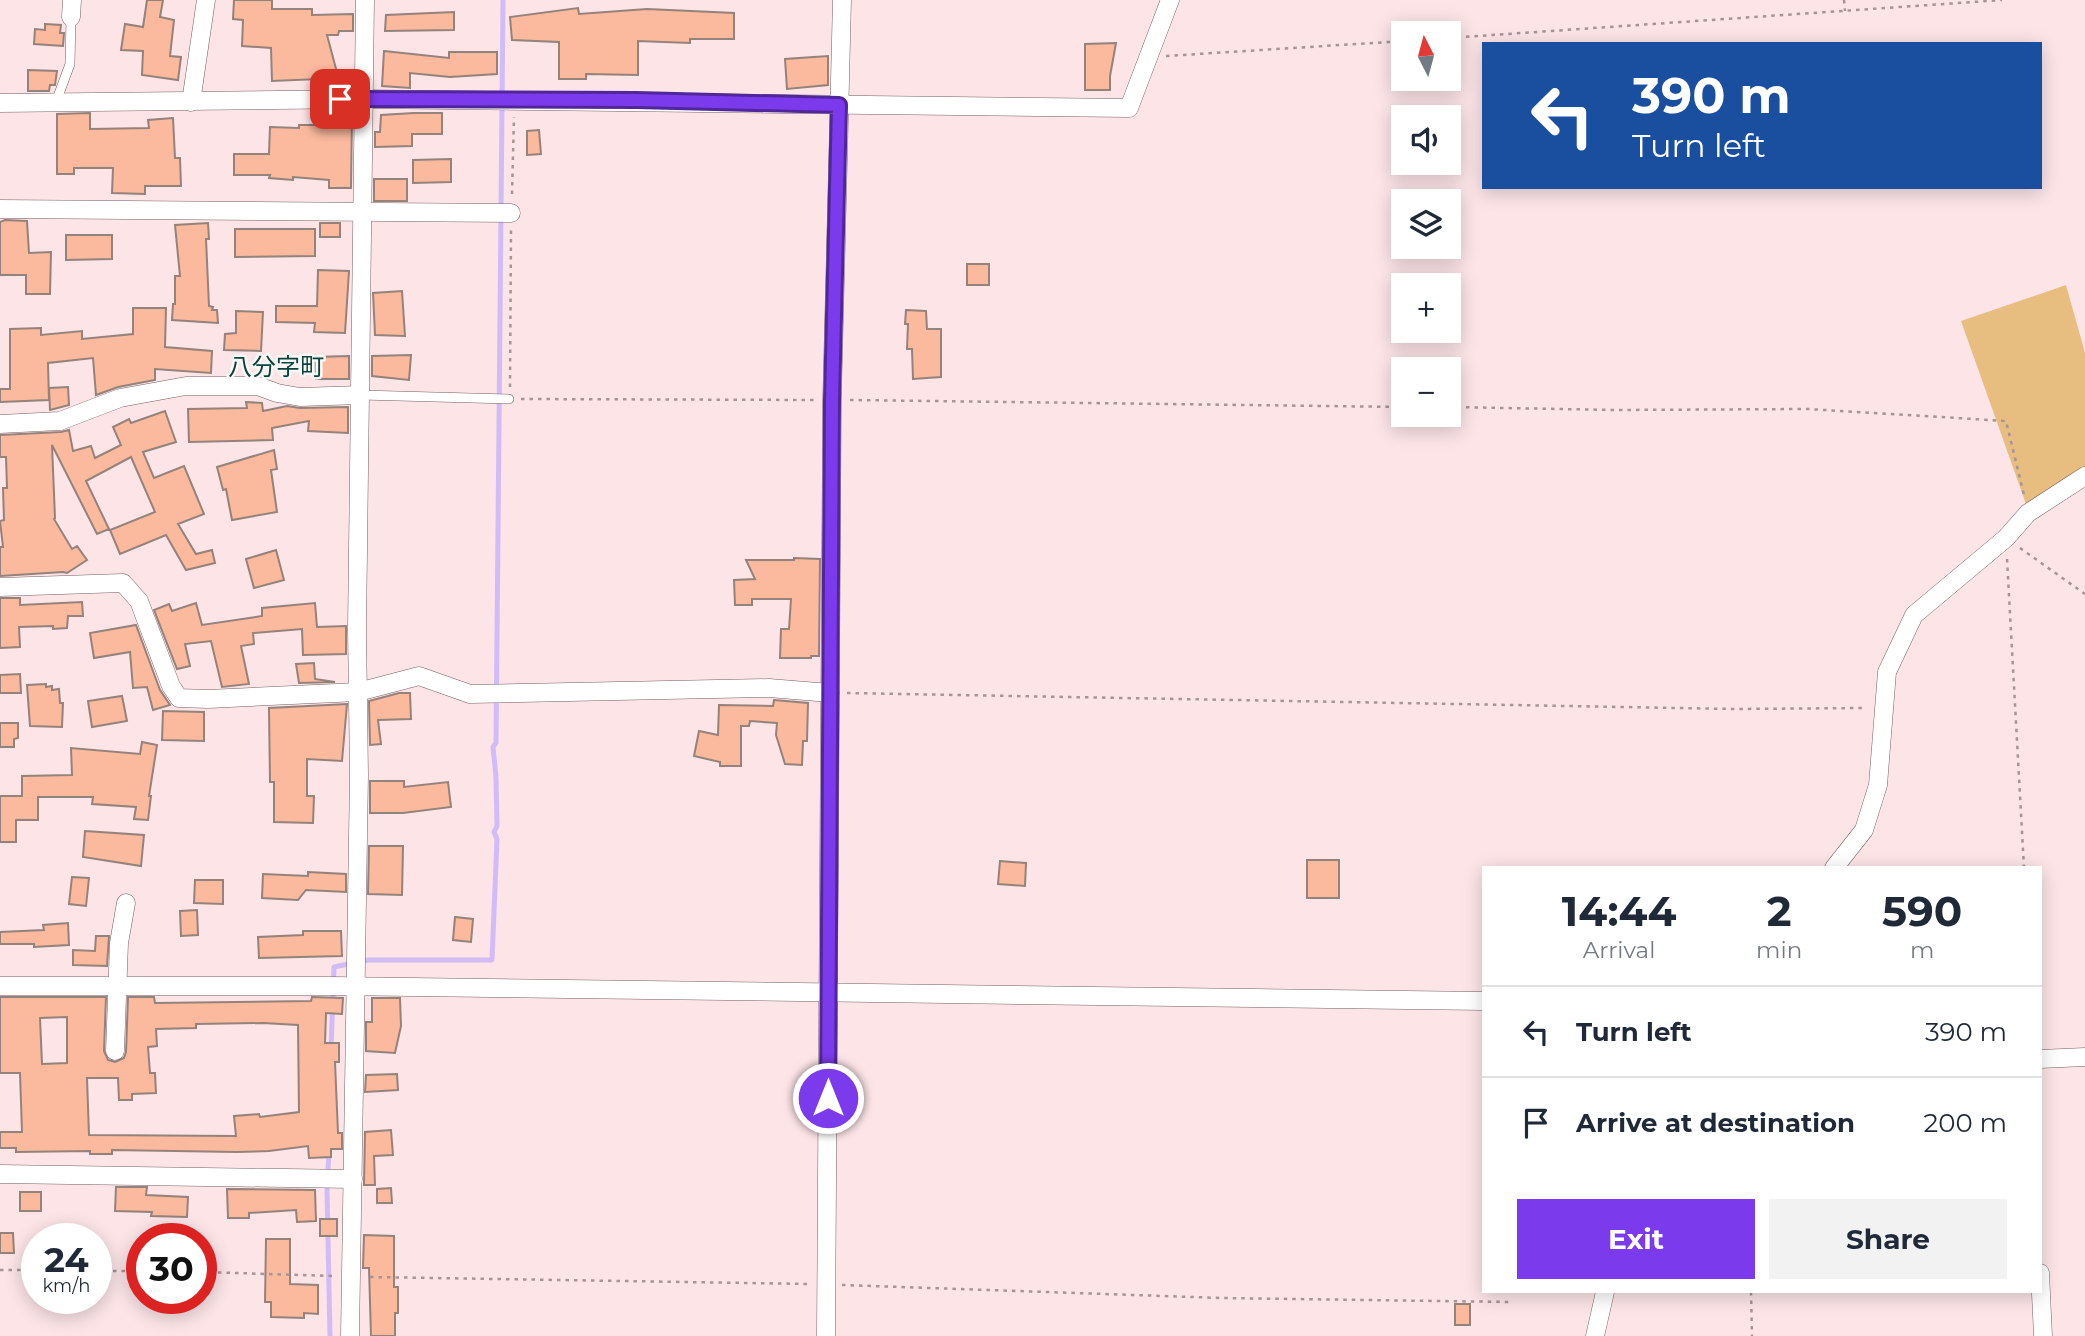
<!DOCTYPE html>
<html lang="en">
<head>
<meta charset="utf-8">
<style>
	:root { --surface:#fff; --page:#f2f2f3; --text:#1f2937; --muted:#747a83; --line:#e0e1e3; --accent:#7c3aed }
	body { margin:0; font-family:Montserrat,"Noto Sans JP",sans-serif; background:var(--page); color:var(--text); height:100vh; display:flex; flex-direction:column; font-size:26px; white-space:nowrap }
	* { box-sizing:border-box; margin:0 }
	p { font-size:23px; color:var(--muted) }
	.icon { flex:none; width:38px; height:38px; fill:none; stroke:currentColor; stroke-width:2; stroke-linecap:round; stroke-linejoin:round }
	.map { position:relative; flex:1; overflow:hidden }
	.panel { position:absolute; left:1482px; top:866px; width:560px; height:427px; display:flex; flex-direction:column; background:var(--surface); border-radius:0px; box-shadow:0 4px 18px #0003 }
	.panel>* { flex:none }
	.banner { position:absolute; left:1482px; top:42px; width:560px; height:147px; border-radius:0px; box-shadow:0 4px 18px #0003; background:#1a4fa0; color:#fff; overflow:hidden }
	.needle { width:46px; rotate:354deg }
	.fabs { position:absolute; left:1391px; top:21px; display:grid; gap:14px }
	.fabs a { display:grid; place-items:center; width:70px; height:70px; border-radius:0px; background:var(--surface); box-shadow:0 4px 18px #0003; font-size:35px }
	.speed { position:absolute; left:21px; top:1223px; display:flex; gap:14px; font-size:35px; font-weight:700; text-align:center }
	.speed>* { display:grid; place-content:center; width:91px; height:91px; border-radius:50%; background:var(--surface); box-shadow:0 4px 18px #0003; line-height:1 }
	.speed small { font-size:18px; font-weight:400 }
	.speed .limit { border:10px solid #d22; background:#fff; color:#111 }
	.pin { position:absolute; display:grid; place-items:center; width:60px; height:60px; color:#fff; margin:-30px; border-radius:14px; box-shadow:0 4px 10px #0006 }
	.me { position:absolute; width:77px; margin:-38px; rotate:0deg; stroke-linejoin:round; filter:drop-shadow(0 0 5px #0008) }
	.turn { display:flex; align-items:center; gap:24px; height:147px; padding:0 35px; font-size:32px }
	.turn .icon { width:91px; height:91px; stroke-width:2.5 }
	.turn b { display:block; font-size:49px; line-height:60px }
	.eta { display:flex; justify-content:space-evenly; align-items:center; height:119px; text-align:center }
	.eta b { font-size:42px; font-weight:700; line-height:49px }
	.button { display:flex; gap:14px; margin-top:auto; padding:14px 35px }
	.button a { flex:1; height:80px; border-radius:0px; background:var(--accent); color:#fff; font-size:28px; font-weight:700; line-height:80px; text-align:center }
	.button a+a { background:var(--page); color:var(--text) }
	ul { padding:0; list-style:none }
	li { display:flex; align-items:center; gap:21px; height:91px; padding:0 35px; border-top:2px solid var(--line) }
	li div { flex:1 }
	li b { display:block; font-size:26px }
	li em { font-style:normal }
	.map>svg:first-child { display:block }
</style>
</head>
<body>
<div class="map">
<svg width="2085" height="1336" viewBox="0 0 2085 1336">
	<rect width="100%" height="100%" fill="#fce4e7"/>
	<polygon fill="#e7be80" points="2066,285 2085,353 2085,473 2026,504 1961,321"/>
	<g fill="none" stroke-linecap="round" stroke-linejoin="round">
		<g stroke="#d1bcf8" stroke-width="5">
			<polyline points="331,1050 334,967 368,960 492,960 497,839 494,832 497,826 496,777 493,747 496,743 503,0"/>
			<polyline points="329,1150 327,1190 330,1336"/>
		</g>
	</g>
	<g fill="#fbb99e" stroke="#95827a" stroke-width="2" fill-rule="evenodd">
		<polygon points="147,0 163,0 160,17 174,20 170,56 181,57 178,80 142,75 143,51 121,50 125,24 143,27"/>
		<polygon points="234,0 272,0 272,9 312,9 312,15 353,14 353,31 339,31 338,35 327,35 339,80 349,80 349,88 318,88 319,79 272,81 271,48 242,46 243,20 233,19"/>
		<polygon points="578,8 579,14 647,9 734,13 734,39 690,39 690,43 638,41 638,75 586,74 586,79 559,79 559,42 512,40 510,17"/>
		<polygon points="454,12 454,30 385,31 386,15"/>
		<polygon points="45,24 61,25 60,33 64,33 63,46 34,44 35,29 45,30"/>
		<polygon points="1116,43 1110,76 1110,90 1085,90 1085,44"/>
		<polygon points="384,51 449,58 449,52 497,52 497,74 450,77 410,73 410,88 382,86"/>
		<polygon points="828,56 828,85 787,89 785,59"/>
		<polygon points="28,70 57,71 55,85 50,85 49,91 28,91"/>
		<polygon points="330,111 347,111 352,115 351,188 329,188 329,180 293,177 293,180 269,178 270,175 234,175 234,154 269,154 270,127 299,128 299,125 315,125 315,120 330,120"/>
		<polygon points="90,113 90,129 149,128 148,120 173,118 175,158 180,158 181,186 145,186 145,194 112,193 113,168 74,168 74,174 57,174 57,114"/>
		<polygon points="414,113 442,113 442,134 412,134 412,146 375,147 375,132 380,132 381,115"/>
		<polygon points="539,130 541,154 527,155 527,131"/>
		<polygon points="451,159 451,182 413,183 413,160"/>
		<rect x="374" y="179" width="33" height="22"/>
		<polygon points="5,220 27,221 29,253 51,252 50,294 26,294 26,275 0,275 0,222"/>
		<polygon points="208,223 209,239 206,239 209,306 213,307 212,310 217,310 218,323 172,320 173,304 175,304 175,276 180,276 175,225"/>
		<rect x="320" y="223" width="20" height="14"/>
		<polygon points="235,229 315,229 315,256 235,257"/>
		<polygon points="66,235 112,235 112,259 66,260"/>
		<rect x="967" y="264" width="22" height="21"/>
		<polygon points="318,270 349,271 345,333 314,332 315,323 276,322 276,306 317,306"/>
		<polygon points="402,291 405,336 375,335 373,293"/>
		<polygon points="133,308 166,308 165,347 212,351 211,373 155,369 155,380 118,387 96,395 93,358 48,363 49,400 0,402 0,389 10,389 10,329 41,328 41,335 82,331 82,339 133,334"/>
		<polygon points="906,310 926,311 927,329 941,329 941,377 913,379 912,349 907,349 908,324 905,324"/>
		<polygon points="236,311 263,312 261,351 224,350 225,334 236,333"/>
		<polygon points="411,355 409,380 372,376 372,356"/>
		<polygon points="349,356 349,379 316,379 315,357"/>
		<polygon points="68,387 69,405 50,410 49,388"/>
		<polygon points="246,402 262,403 263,411 287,406 300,408 348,407 348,433 308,431 309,421 272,428 273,440 189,442 188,409 247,408"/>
		<polygon points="165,411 176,442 143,452 154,478 184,466 204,514 178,524 196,554 212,550 215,563 186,570 166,535 120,554 110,530 155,512 131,457 86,481 109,529 97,534 52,445 55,518 54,519 72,549 77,546 87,560 67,573 63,572 0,576 0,547 3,547 0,521 4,520 3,488 7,488 6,457 0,457 0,435 61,432 69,430 73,451 91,446 95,458 121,445 113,427 129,419 131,423"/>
		<polygon points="274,450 277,469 271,470 277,512 232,520 226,489 223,490 217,467"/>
		<polygon points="276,550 284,580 254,588 246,559"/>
		<polygon points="794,558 820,559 819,656 811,656 811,658 780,658 781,629 789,629 791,599 752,599 752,605 735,605 734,580 755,579 746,560 794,560"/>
		<polygon points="0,598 20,598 20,605 82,602 83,616 68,616 67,628 53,629 53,626 19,627 20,647 0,648"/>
		<polygon points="196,603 202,625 262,616 262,608 315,603 317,627 346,626 346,654 303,655 302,629 253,633 254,644 241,646 249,684 222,687 211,641 185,644 190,666 177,669 154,610 169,604 172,611"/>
		<polygon points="136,625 160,690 170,705 153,710 147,687 133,688 130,652 94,658 90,633"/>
		<polygon points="314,663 315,679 335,682 299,683 296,664"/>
		<polygon points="20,674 21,693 0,693 0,675"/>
		<polygon points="46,684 46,687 52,686 52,690 59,689 60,703 63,703 62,727 30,726 27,685"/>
		<polygon points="399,693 410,693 411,719 378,720 381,744 370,745 369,701"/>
		<polygon points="122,696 127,721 92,727 88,701"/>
		<polygon points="774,700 808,703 807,741 803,741 802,765 785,764 776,735 777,723 750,721 749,726 741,726 741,766 720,766 720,762 694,756 699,731 718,735 719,705 773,706"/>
		<polygon points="347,704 342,761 307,759 307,796 314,796 313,823 274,822 274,782 270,782 269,708"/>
		<polygon points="163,711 204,712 204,741 162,740"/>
		<polygon points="0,723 18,723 18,738 14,739 14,747 0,747"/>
		<polygon points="142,742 157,745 149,796 151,796 148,820 134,819 136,807 92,804 93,797 38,797 38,820 16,820 16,842 0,842 0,796 22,796 22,776 72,775 71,748 140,754"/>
		<polygon points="370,781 404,781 404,787 448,782 451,807 403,813 370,813"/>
		<polygon points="85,831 144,835 141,866 83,857"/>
		<polygon points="369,846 403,846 402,895 368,894"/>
		<rect x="1307" y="860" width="32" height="38"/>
		<polygon points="1000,861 1026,863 1025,886 998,884"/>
		<polygon points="308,872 346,874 346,892 306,890 298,900 262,898 263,874 308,876"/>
		<polygon points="72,877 89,878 86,906 69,904"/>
		<polygon points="195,880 223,880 223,904 194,903"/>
		<polygon points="197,910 198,935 181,936 180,911"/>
		<polygon points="455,917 473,919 471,942 453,940"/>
		<polygon points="68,923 69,945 34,947 34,944 0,944 0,932 44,930 43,925"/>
		<polygon points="303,931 341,931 342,956 259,958 258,937 303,935"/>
		<polygon points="96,936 109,936 107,966 73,965 73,950 95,951"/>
		<path d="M 0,997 L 106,997 L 104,1051 L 108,1060 L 115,1062 L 124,1058 L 126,1052 L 128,997 L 154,997 L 155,1003 L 311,1001 L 312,997 L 343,998 L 342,1014 L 326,1013 L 325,1043 L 339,1043 L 339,1062 L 335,1062 L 338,1133 L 342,1133 L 342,1149 L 331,1149 L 331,1157 L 309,1158 L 308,1146 L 269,1151 L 237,1152 L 112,1150 L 112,1154 L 90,1154 L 90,1151 L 16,1152 L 16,1148 L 0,1148 L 0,1132 L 22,1132 L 20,1073 L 0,1073 ZM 67,1017 L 67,1063 L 42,1064 L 40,1018 ZM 263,1023 L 298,1025 L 299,1112 L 260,1117 L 259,1114 L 234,1116 L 236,1136 L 89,1135 L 87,1078 L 118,1078 L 119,1100 L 132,1100 L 132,1094 L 156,1093 L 155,1073 L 150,1073 L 148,1047 L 157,1046 L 156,1029 L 196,1028 L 196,1024 Z"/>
		<polygon points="372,998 400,998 401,1026 395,1053 366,1051 366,1022 372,1022"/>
		<polygon points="397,1074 398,1090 365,1092 366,1075"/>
		<polygon points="391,1130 393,1155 374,1156 375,1185 364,1185 365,1132"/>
		<polygon points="116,1187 147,1187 146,1195 188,1197 187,1217 151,1216 152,1212 115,1211"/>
		<polygon points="391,1188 392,1203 377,1203 377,1189"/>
		<polygon points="227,1189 315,1190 316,1221 297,1222 296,1210 249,1213 249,1218 228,1218"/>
		<rect x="20" y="1192" width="21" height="19"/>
		<rect x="320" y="1219" width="17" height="17"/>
		<polygon points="0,1233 13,1233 14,1253 0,1253"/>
		<polygon points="364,1235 394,1236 394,1287 398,1287 398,1313 395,1313 395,1336 371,1336 369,1268 363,1268"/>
		<polygon points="266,1239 290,1239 290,1284 318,1285 318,1314 304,1313 304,1318 271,1317 271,1302 265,1302"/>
		<rect x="1455" y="1304" width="15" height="21"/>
	</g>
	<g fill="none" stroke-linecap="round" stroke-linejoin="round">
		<defs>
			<g id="lane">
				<polyline points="56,102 70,64 71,17"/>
				<polyline points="361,395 509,399"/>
			</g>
			<g id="street">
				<polyline points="71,17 72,0"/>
				<polyline points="191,102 206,0"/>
				<polyline points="0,103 364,99 1129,108 1170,0"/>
				<polyline points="0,209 511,213"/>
				<polyline points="0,424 60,421 120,398 186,386 258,386 277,393 300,397 361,395"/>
				<polyline points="0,587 123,583 139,601 171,686 179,698 208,699 358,692 419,676 470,694 769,688 830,693"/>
				<polyline points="1834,868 1864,830 1878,785 1887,672 1914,615 2006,538 2028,513 2085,476"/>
				<polyline points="0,986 333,986 1484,1001"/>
				<polyline points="115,1051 119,943 126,903"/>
				<polyline points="2040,1059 2085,1057"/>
				<polyline points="0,1174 353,1179"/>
				<polyline points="2040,1273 2043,1336"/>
				<polyline points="350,1336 359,775 357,629 365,0"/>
				<polyline points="826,1336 832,400 842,0"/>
				<polyline points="1595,1336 1605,1292"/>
			</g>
		</defs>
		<use href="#lane" stroke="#766164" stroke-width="10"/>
		<use href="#street" stroke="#766164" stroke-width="19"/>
		<g stroke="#a69496" stroke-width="2.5" stroke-dasharray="3.5 5" stroke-linecap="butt">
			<polyline points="1844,0 1845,11"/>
			<polyline points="1449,38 2002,0"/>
			<polyline points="1166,56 1404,41"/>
			<polyline points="512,194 514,117"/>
			<polyline points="510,387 511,229"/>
			<polyline points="521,399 816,400"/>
			<polyline points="850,400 1404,407"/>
			<polyline points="1449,407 1615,410 1808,409 2006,421 2024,495"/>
			<polyline points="2020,548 2085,594"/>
			<polyline points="2007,559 2024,868"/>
			<polyline points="847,693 1733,709 1866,708"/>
			<polyline points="0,1270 37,1270"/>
			<polyline points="96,1271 142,1271"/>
			<polyline points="201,1272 335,1276"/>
			<polyline points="370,1277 811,1284"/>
			<polyline points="842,1285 1221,1298 1510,1302"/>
			<polyline points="1751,1292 1752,1336"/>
		</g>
		<use href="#lane" stroke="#fff" stroke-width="9"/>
		<use href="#street" stroke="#fff" stroke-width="18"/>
	</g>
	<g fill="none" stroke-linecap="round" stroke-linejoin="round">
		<defs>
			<polyline id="route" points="340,99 636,100 839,105 832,400 828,1098"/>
		</defs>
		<use href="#route" stroke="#51269a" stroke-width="18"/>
		<use href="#route" stroke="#7c3aed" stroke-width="12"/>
	</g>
	<g text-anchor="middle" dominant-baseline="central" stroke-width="5" stroke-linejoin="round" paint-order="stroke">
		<g font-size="24" fill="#07453c" stroke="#fcf7f7">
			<text x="276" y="366">八分字町</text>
		</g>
	</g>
</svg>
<div class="fabs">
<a><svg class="needle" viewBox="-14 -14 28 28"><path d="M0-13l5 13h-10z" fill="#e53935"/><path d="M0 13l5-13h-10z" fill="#747a83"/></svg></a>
<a><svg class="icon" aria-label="sound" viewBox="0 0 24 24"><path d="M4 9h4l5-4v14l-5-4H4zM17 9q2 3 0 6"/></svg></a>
<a><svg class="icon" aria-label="layers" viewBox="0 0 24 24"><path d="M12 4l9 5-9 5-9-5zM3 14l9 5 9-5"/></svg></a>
<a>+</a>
<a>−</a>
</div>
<div class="speed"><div>24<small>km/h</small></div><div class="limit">30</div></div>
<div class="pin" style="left:340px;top:99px;background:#d93025"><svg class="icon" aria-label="arrive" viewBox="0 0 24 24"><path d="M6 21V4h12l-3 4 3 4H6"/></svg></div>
<svg class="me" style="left:828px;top:1098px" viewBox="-20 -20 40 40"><circle r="17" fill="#7c3aed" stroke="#fff" stroke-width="3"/><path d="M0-11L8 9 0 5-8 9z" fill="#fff"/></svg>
<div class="banner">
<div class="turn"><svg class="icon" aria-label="left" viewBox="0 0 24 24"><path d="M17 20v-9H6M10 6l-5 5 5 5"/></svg><div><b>390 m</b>Turn left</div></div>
</div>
<section class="panel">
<div class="eta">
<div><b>14:44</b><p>Arrival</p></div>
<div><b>2</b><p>min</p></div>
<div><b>590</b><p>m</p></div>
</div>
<ul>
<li><svg class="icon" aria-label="left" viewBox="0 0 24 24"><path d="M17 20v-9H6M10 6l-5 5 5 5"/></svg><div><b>Turn left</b></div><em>390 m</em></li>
<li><svg class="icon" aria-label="arrive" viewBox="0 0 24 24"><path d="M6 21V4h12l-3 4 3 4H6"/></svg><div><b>Arrive at destination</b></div><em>200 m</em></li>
</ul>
<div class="button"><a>Exit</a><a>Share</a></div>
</section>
</div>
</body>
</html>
